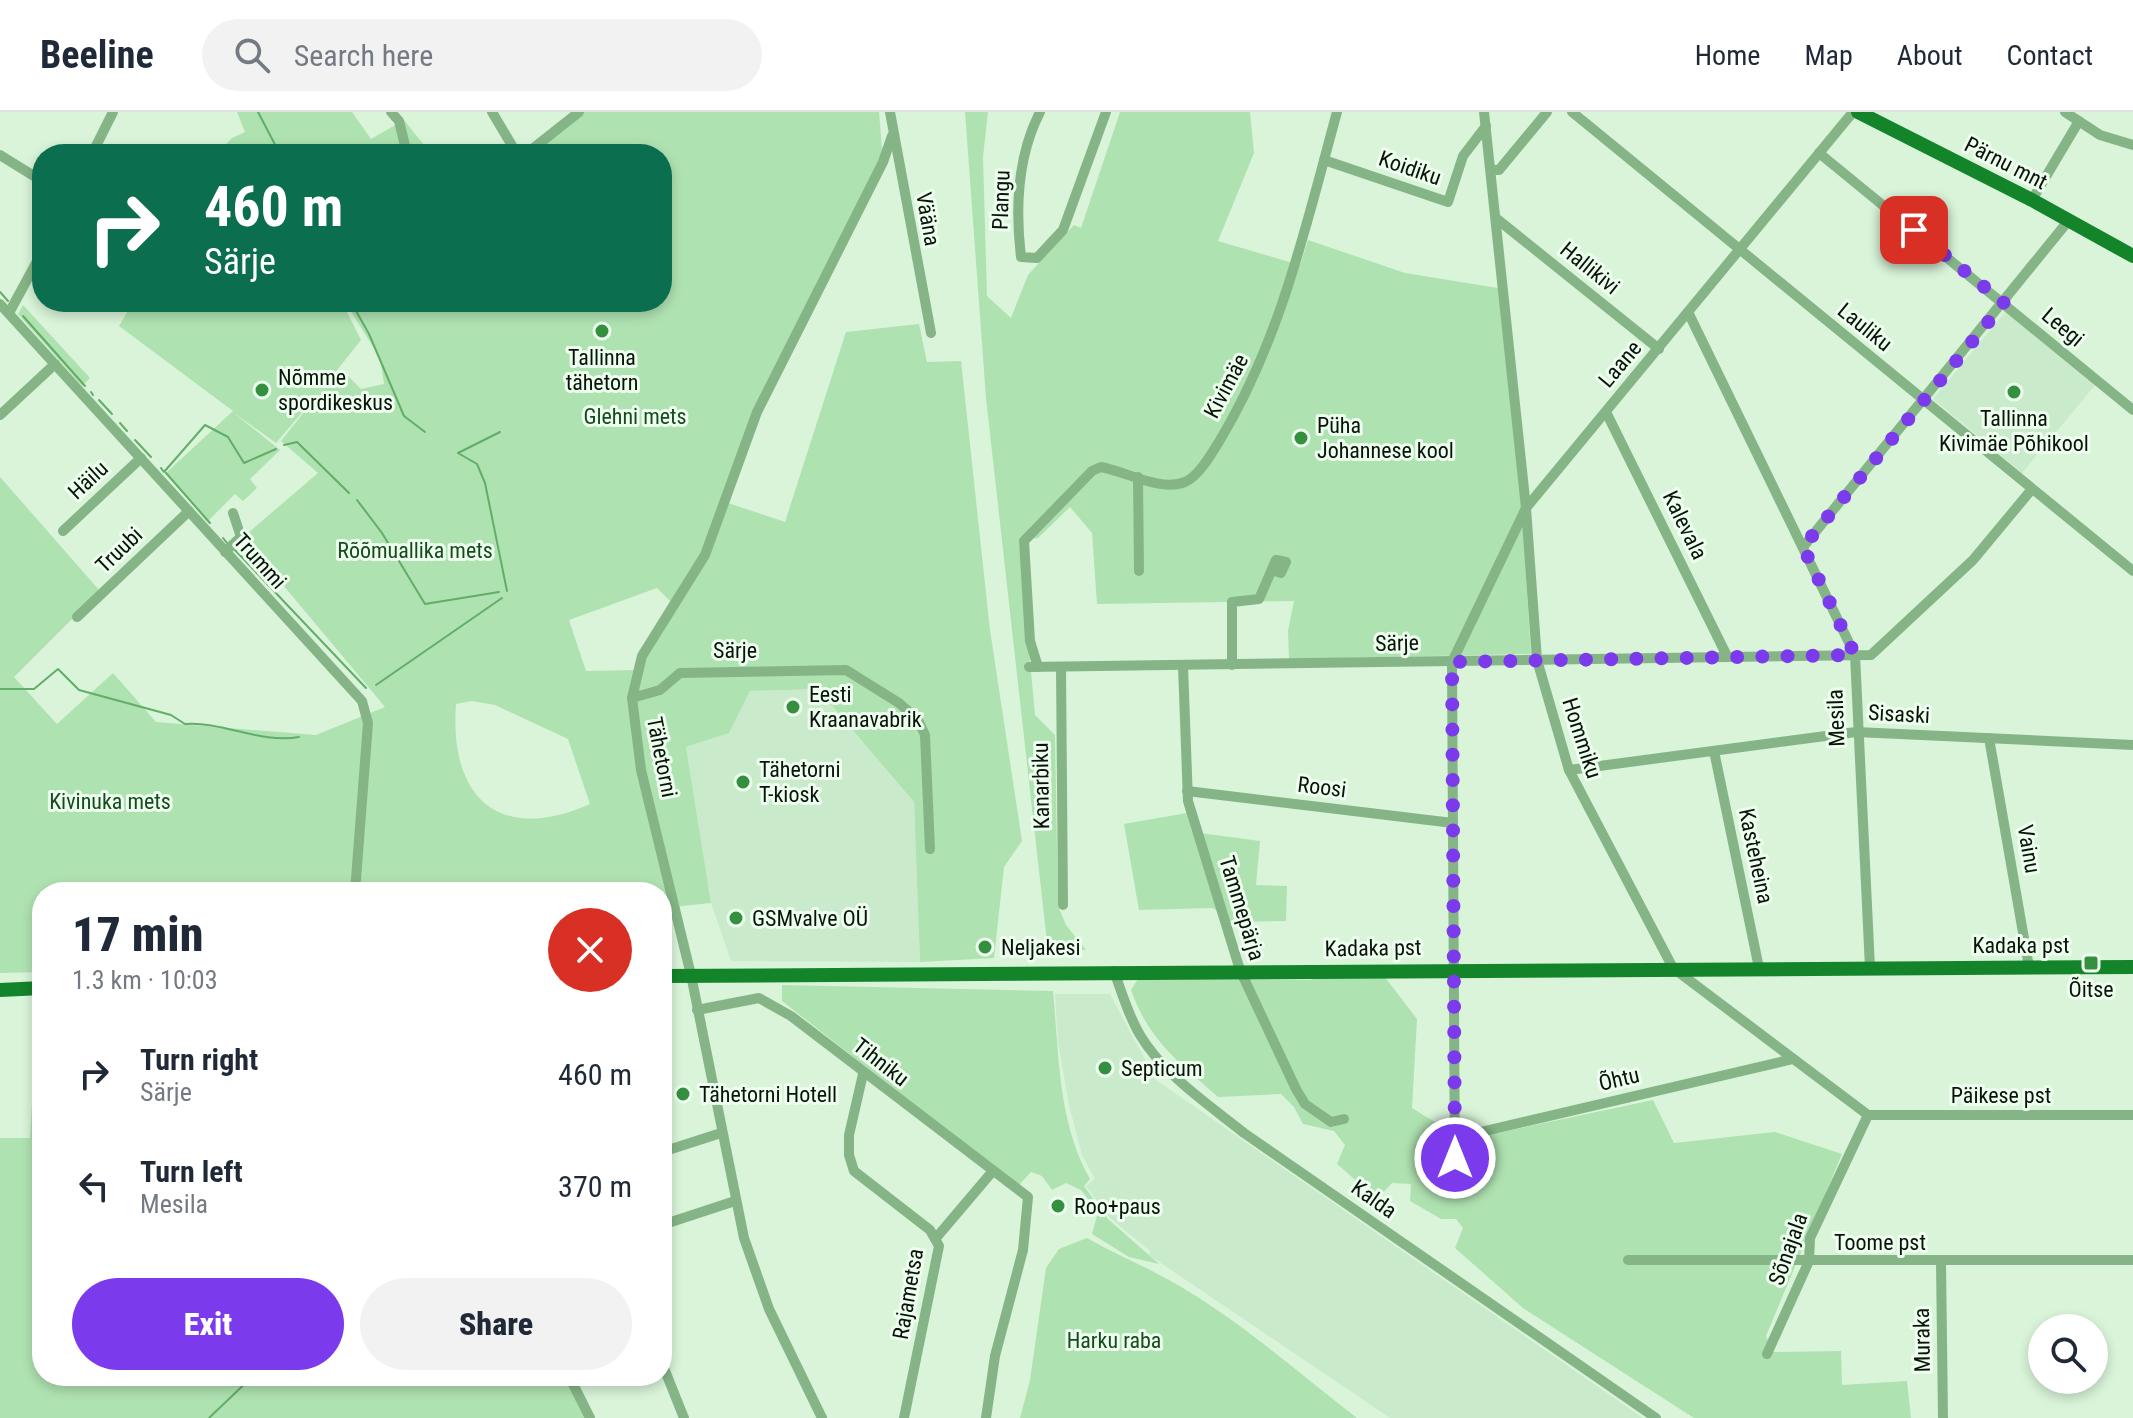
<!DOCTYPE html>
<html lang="en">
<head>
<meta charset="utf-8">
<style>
	:root { --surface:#fff; --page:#f2f2f3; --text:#1f2937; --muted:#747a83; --line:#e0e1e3; --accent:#7c3aed }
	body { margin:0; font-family:"Roboto Condensed",sans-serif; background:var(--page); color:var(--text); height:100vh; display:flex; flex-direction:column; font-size:30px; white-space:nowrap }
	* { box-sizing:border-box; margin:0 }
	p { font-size:26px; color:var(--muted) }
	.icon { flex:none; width:44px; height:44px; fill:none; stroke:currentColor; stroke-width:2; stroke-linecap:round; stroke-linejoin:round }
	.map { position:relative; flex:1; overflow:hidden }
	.side { position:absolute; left:32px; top:770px; width:640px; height:504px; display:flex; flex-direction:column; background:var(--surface); border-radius:32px; box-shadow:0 4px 12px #0003 }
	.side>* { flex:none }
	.banner { position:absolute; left:32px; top:32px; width:640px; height:168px; border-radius:32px; box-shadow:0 4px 12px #0003; background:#0b6e4f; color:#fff; overflow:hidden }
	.tools { position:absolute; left:2028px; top:1202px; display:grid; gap:16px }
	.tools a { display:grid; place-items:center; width:80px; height:80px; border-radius:50%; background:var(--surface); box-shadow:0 4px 12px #0003; font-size:40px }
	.pin { position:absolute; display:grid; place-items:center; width:68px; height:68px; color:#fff; margin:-34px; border-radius:16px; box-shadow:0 4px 12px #0006 }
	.me { position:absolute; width:88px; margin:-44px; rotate:0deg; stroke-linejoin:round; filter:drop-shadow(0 0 6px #0008) }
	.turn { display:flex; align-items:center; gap:28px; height:168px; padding:0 40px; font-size:36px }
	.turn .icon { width:104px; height:104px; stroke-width:2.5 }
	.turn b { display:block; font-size:56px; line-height:68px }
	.round { display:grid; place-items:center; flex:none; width:84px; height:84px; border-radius:42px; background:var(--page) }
	.head { display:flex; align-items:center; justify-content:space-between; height:136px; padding:0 40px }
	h1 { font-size:48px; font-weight:800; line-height:60px }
	.action { display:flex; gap:16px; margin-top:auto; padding:16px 40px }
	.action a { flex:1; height:92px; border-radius:48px; background:var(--accent); color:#fff; font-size:32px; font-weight:800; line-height:92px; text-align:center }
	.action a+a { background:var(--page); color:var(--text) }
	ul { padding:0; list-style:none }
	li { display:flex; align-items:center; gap:24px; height:112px; padding:0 40px }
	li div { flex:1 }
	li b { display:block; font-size:30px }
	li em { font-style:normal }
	header { display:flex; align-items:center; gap:48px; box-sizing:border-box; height:112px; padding:0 40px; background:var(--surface); border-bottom:2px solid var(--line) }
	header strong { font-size:38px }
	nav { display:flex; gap:44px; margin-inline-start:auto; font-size:28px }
	.search { width:560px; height:72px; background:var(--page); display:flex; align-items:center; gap:20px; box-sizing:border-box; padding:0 28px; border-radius:44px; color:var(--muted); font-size:30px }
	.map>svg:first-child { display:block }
</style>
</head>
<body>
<header>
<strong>Beeline</strong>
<div class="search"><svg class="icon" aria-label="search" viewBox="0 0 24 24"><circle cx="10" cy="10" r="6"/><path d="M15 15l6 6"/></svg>Search here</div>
<nav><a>Home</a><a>Map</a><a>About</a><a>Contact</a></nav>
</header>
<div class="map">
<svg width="2133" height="1306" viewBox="0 0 2133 1306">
	<rect width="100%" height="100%" fill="#d9f4d9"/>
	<g fill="#caebcb">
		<polygon points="2007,198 2096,272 2022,361 1933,287"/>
		<polygon points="819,577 914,690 920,850 731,849 711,791 686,635 729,621 750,579"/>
		<polygon points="1055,882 1110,882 1156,968 1643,1306 1390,1306 1149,1143 1150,1139 1109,1105 1086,1074 1095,1067 1082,1043 1069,993 1058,930"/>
	</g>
	<g fill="#afe2b1" fill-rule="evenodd">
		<polygon points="237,0 352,0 371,27 404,8 431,42 217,42 232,26 245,20"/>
		<path d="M 579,0 L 879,0 L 883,50 L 757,300 L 725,390 L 785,410 L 846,220 L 919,212 L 927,250 L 961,249 L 990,518 L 1022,729 L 1004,755 L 994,846 L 920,850 L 914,690 L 818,577 L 750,579 L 729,621 L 686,635 L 711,791 L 662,796 L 662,780 L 42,780 L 42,860 L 0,861 L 0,365 L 100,479 L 14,565 L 57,612 L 113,561 L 156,610 L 316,623 L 385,595 L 253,437 L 248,421 L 318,361 L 281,329 L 323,276 L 276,331 L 234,301 L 280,338 L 250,367 L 257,376 L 243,389 L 235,382 L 207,410 L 166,361 L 233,299 L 119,214 L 133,190 L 342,190 L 361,228 L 334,262 L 346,262 L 361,277 L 384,272 L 380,246 L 345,190 L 662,190 L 662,42 L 533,42 ZM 657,476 L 674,493 L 637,558 L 586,559 L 569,508 ZM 472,589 L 495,593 L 568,627 L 590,692 C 500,732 449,687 456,592 Z"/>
		<polygon points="965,0 988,0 983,45 987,184 1011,206 1028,163 1074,113 1081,116 1120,0 1250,0 1254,41 1218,129 1300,153 1308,128 1405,161 1498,176 1521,385 1531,542 1289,547 1288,519 1294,489 1097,492 1092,421 1070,395 1038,426 1019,429 1035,603 1055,623 1058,794 1066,813 1086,838 1048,839 986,286"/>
		<polygon points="23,193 90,266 82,274 18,202"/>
		<polygon points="1187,701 1192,720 1260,729 1256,773 1287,774 1286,809 1232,810 1213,796 1139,798 1124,712"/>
		<path d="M 1384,864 L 1417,907 L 1412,996 L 1464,1028 L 1653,988 L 1674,1031 L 1775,1020 L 1842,1042 L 1766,1224 L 1774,1240 L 1841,1239 L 1842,1273 L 1907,1269 L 1911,1306 L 1694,1306 L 1523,1196 L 1455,1136 L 1463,1116 L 1456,1107 L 1441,1107 L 1410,1089 L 1411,1072 L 1392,1071 L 1377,1087 L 1337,1052 L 1345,1033 L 1334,1019 L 1303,1012 L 1294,995 L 1281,982 L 1218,985 C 1178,949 1150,930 1131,878 L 1138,867 L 1310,868 L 1321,865 Z"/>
		<path d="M 782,873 L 1053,879 C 1059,942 1058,1011 1090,1067 L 1084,1074 L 1108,1107 L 1159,1152 L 1129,1145 L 1092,1122 L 1098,1100 L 1081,1078 L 1066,1071 L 1052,1078 L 1042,1064 L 1031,1060 L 1018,1074 L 782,889 Z"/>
		<polygon points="38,887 42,887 42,1264 569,1264 590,1306 0,1306 0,1026 30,1026"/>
		<path d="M 1087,1126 C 1115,1142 1142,1153 1169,1168 C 1236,1205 1296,1259 1357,1306 L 1020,1306 L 1030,1268 L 1046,1156 L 1059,1137 Z"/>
	</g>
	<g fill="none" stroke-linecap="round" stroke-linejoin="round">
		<g stroke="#62ad68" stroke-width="2">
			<polyline points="258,0 280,42"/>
			<polyline points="0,180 8,189"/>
			<polyline points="351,190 369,222 404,304 425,320"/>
			<polyline points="23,204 85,274"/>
			<polyline points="91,280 93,283"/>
			<polyline points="99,288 112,302"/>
			<polyline points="120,311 127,319"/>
			<polyline points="500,320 458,341 477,352 485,371 507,479"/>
			<polyline points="135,328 151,345"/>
			<polyline points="284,333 297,330 349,381"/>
			<polyline points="161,356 164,360 205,313 228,325 244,351 276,337"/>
			<polyline points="166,361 210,411"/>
			<polyline points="357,388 382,421 425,492 499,480"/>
			<polyline points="223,426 227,431"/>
			<polyline points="235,438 366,576"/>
			<polyline points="376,573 502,486"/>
			<path d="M 0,577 L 34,577 L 58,557 L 79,578 L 171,603 L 185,612 C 223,609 260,632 299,625"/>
			<polyline points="209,1306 253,1264"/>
		</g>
		<g stroke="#85b587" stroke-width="10">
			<polyline points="391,0 399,9 407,42"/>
			<polyline points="492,0 517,42"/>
			<polyline points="890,0 931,221"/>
			<path d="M 1040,0 C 1017,45 1015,95 1021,145 L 1037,146 L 1063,118 L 1106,0"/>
			<polyline points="1484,0 1526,396 1537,548 1569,658 1673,856 1868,1003"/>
			<polyline points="1572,0 2133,459"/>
			<polyline points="2065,0 2100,23 2133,33"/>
			<polyline points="1819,41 2133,298"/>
			<polyline points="92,42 113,0"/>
			<polyline points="526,42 579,0"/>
			<polyline points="0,43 42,69"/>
			<polyline points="1324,48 1448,90 1463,44 1486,14"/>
			<polyline points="1492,58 1499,58 1547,0"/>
			<polyline points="2032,88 2079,9"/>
			<polyline points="1497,107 1659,237"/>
			<polyline points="0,192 362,589 368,611 355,780"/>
			<polyline points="1688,200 1855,543 1870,856"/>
			<polyline points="9,201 42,140"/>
			<polyline points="1606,300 1727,544"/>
			<polyline points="0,303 55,252"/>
			<polyline points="1138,365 1139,459"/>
			<polyline points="63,419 141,346"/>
			<polyline points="1803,435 2069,108"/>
			<polyline points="225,440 241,425 233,401"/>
			<polyline points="77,505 189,399"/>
			<polyline points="1232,553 1232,490 1259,487 1276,448 1286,450 1281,461 1272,458"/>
			<polyline points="1183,554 1188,689 1240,858 1296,977 1305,992 1331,1010 1344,1007"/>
			<polyline points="1029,555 1871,543 1973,448 2032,377"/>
			<path d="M 1038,555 L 1030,529 L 1024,429 L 1092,359 L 1101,355 C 1125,359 1160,380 1185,370 C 1199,364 1212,341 1220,328 C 1281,227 1306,113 1337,0"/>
			<polyline points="1061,555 1063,793"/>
			<polyline points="632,586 660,578 680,561 846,558 899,591 918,608 925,623 930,737"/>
			<polyline points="1989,626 2029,855"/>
			<polyline points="1714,639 1759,856"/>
			<polyline points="1569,658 1856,620 2133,633"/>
			<polyline points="1187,679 1453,711"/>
			<path d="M 1114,859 C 1122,881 1128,903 1140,923 C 1164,963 1208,992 1244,1021 L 1656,1306"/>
			<polyline points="697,898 759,886 791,904 1028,1085 1023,1138 995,1244 986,1306"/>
			<polyline points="863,962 849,1023 849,1043 854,1059 930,1118 939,1134 904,1306"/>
			<polyline points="1868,1003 2133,1003"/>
			<polyline points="1455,1026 1793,947"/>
			<polyline points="662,1040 721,1021"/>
			<polyline points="1455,1066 1452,550 1526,396 1853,0"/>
			<polyline points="662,1113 735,1089"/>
			<polyline points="936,1126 992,1060"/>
			<polyline points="1628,1148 2133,1148"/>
			<polyline points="1941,1150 1943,1306"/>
			<polyline points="1767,1242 1809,1149 1810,1126 1868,1003"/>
			<polyline points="662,1251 684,1306"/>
			<polyline points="569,1264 590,1306"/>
			<polyline points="822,1306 769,1197 744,1126 691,863 641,658 632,586 642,544 705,443 757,300 883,50 892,24"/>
		</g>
		<g stroke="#14842b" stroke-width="14">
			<polyline points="1858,0 2032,88 2133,144"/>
			<polyline points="662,864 2133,855"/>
			<polyline points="0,878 42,876"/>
		</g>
	</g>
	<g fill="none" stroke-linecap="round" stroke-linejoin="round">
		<polyline stroke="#7c3aed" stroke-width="14" stroke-dasharray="0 25.2" points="1455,1046 1452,550 1855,543 1803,435 2004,191 1914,118"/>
	</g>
	<g fill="#348f3f" stroke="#edfeee" stroke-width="3">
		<circle cx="602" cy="219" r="8"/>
		<circle cx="262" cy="278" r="8"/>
		<circle cx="2014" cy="280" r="8"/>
		<circle cx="1301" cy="326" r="8"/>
		<circle cx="793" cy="595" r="8"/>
		<circle cx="743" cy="670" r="8"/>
		<circle cx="736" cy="806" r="8"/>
		<circle cx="985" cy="835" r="8"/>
		<rect x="2083" y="843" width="16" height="16" rx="4"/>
		<circle cx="1105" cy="956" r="8"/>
		<circle cx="683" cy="982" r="8"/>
		<circle cx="1058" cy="1094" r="8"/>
	</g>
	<g text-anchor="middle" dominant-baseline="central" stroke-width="6" stroke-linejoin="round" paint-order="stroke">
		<g font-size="22" fill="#0a130a" stroke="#edfeee">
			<text transform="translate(2006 51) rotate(27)">Pärnu mnt</text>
			<text transform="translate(1410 56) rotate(19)">Koidiku</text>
			<text transform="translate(1001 88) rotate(-88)">Plangu</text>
			<text transform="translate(928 107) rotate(80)">Vääna</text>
			<text transform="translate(1590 156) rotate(39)">Hallikivi</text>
			<text transform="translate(1865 215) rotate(39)">Lauliku</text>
			<text transform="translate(2063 215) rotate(40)">Leegi</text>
			<text transform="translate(1620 252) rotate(-50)">Laane</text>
			<text transform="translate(1226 274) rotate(-62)">Kivimäe</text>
			<text transform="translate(88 368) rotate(-43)">Häilu</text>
			<text transform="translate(1685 413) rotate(64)">Kalevala</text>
			<text transform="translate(119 438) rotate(-44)">Truubi</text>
			<text transform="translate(260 449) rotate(48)">Trummi</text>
			<text transform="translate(1397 531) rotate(-1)">Särje</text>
			<text x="735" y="538">Särje</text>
			<text transform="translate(1899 602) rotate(3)">Sisaski</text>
			<text transform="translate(1836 606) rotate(-92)">Mesila</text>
			<text transform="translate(1582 626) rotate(72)">Hommiku</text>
			<text transform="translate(662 645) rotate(79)">Tähetorni</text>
			<text transform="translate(1041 674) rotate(-91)">Kanarbiku</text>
			<text transform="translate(1322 675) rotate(7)">Roosi</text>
			<text transform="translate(2029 737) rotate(80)">Vainu</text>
			<text transform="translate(1756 744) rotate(78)">Kasteheina</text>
			<text transform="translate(1242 796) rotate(73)">Tammepärja</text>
			<text x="2021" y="833">Kadaka pst</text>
			<text transform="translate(1373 836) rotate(-1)">Kadaka pst</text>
			<text transform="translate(881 950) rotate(38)">Tihniku</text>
			<text transform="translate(1619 967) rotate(-13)">Õhtu</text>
			<text x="2001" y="983">Päikese pst</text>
			<text transform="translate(1374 1087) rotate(35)">Kalda</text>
			<text x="1880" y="1130">Toome pst</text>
			<text transform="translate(1788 1137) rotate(-70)">Sõnajala</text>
			<text transform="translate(908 1182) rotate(-80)">Rajametsa</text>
			<text transform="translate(1922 1228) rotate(-91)">Muraka</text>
		</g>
		<g font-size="22" fill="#0a130a" stroke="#edfeee" text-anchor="start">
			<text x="602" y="245" text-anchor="middle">Tallinna<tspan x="602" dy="25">tähetorn</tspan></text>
			<text x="278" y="265">Nõmme<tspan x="278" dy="25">spordikeskus</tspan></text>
			<text x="2014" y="306" text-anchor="middle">Tallinna<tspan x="2014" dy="25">Kivimäe Põhikool</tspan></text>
			<text x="1317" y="313">Püha<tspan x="1317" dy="25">Johannese kool</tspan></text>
			<text x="809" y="582">Eesti<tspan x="809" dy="25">Kraanavabrik</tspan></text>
			<text x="759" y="657">Tähetorni<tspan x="759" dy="25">T-kiosk</tspan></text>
			<text x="752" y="806">GSMvalve OÜ</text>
			<text x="1001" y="835">Neljakesi</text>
			<text x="2091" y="877" text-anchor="middle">Õitse</text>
			<text x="1121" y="956">Septicum</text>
			<text x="699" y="982">Tähetorni Hotell</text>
			<text x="1074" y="1094">Roo+paus</text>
		</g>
		<g font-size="22" fill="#164b1d" stroke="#edfeee">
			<text x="635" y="304">Glehni mets</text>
			<text x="415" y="438">Rõõmuallika mets</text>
			<text x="110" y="689">Kivinuka mets</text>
			<text x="1114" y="1228">Harku raba</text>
		</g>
	</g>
</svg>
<div class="tools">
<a><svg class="icon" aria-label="search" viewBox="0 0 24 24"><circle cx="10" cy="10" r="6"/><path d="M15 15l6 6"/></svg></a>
</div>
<div class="pin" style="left:1914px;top:118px;background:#d93025"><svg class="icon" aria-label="arrive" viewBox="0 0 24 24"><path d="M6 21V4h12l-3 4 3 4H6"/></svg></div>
<svg class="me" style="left:1455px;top:1046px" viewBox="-20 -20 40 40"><circle r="17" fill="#7c3aed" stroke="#fff" stroke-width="3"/><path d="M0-11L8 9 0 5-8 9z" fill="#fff"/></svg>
<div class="banner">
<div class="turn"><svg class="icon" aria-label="right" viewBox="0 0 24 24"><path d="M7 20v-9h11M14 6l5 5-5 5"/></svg><div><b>460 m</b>Särje</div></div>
</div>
<section class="side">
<div class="head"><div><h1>17 min</h1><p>1.3 km · 10:03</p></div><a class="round" style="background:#d93025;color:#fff"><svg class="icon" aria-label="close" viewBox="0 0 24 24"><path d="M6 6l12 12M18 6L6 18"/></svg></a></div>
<ul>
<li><svg class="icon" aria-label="right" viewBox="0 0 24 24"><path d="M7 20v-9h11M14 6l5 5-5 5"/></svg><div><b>Turn right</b><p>Särje</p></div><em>460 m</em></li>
<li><svg class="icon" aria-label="left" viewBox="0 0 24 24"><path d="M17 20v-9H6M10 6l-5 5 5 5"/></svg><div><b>Turn left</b><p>Mesila</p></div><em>370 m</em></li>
</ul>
<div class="action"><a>Exit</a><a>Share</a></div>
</section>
</div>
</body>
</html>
